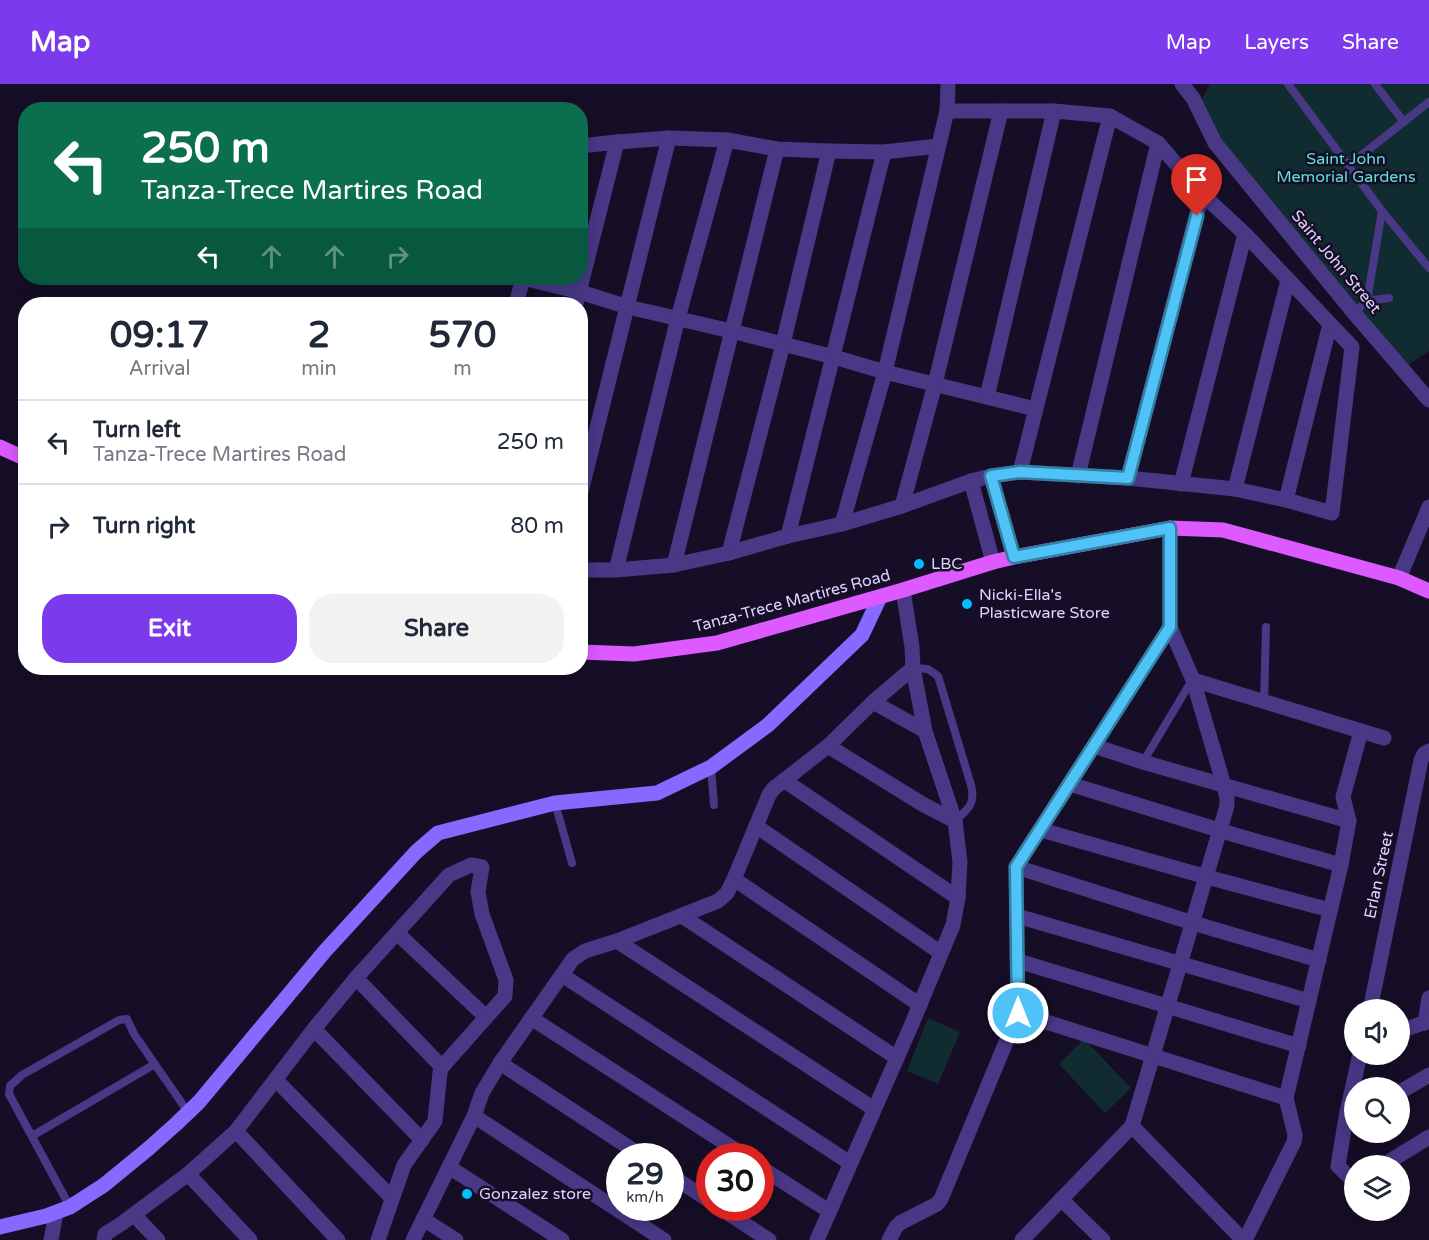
<!DOCTYPE html>
<html lang="en">
<head>
<meta charset="utf-8">
<style>
	:root { --surface:#fff; --page:#f2f2f3; --text:#1f2937; --muted:#747a83; --line:#e0e1e3; --accent:#7c3aed }
	body { margin:0; font-family:"Varela Round",sans-serif; background:var(--page); color:var(--text); height:100vh; display:flex; flex-direction:column; font-size:22px; white-space:nowrap }
	* { box-sizing:border-box; margin:0 }
	p { font-size:20px; color:var(--muted) }
	.icon { flex:none; width:33px; height:33px; fill:none; stroke:currentColor; stroke-width:2; stroke-linecap:round; stroke-linejoin:round }
	.map { position:relative; flex:1; overflow:hidden }
	.panel { position:absolute; left:18px; top:213px; width:570px; height:378px; display:flex; flex-direction:column; background:var(--surface); border-radius:24px; box-shadow:0 3px 15px #0003 }
	.panel>* { flex:none }
	.guide { position:absolute; left:18px; top:18px; width:570px; height:183px; border-radius:24px; box-shadow:0 3px 15px #0003; background:#0b6e4f; color:#fff; overflow:hidden }
	.fabs { position:absolute; left:1344px; top:915px; display:grid; gap:12px }
	.fabs a { display:grid; place-items:center; width:66px; height:66px; border-radius:50%; background:var(--surface); box-shadow:0 3px 15px #0003; font-size:30px }
	.speed { position:absolute; left:606px; top:1059px; display:flex; gap:12px; font-size:30px; font-weight:700; text-align:center }
	.speed>* { display:grid; place-content:center; width:78px; height:78px; border-radius:50%; background:var(--surface); box-shadow:0 3px 15px #0003; line-height:1 }
	.speed small { font-size:15px; font-weight:400 }
	.speed .limit { border:9px solid #d22; background:#fff; color:#111 }
	.pin { position:absolute; display:grid; place-items:center; width:51px; height:51px; color:#fff; margin:-62px -26px; border-radius:50% 50% 50% 0; rotate:-45deg; box-shadow:0 0 6px #0007 }
	.pin .icon { rotate:45deg }
	.me { position:absolute; width:66px; margin:-33px; rotate:0deg; stroke-linejoin:round; filter:drop-shadow(0 0 4px #0008) }
	.turn { display:flex; align-items:center; gap:21px; height:126px; padding:0 24px; font-size:27px }
	.turn .icon { width:78px; height:78px; stroke-width:2.5 }
	.turn b { display:block; font-size:42px; line-height:51px }
	.lanes { display:flex; align-items:center; height:57px; padding:0 24px; background:#0003; justify-content:center; gap:30px; direction:ltr }
	.lanes .off { opacity:.35 }
	.eta { display:flex; justify-content:space-evenly; align-items:center; height:102px; text-align:center }
	.eta b { font-size:36px; font-weight:800; line-height:42px }
	.primary-button { display:flex; gap:12px; margin-top:auto; padding:12px 24px }
	.primary-button a { flex:1; height:69px; border-radius:24px; background:var(--accent); color:#fff; font-size:24px; font-weight:800; line-height:69px; text-align:center }
	.primary-button a+a { background:var(--page); color:var(--text) }
	ul { padding:0; list-style:none }
	li { display:flex; align-items:center; gap:18px; height:84px; padding:0 24px; border-top:2px solid var(--line) }
	li div { flex:1 }
	li b { display:block; font-size:22px }
	li em { font-style:normal }
	header { display:flex; align-items:center; gap:36px; box-sizing:border-box; height:84px; padding:0 30px; background:var(--accent); color:#fff }
	header strong { font-size:28px }
	nav { display:flex; gap:33px; margin-inline-start:auto; font-size:21px }
	.map>svg:first-child { display:block }
</style>
</head>
<body>
<header>
<strong>Map</strong>
<nav><a>Map</a><a>Layers</a><a>Share</a></nav>
</header>
<div class="map">
<svg width="1429" height="1156" viewBox="0 0 1429 1156">
	<rect width="100%" height="100%" fill="#160e26"/>
	<g fill="#112c30">
		<polygon points="1210,0 1429,0 1429,267 1405,283 1219,61 1202,15"/>
		<polygon points="928,934 960,948 938,1000 907,987"/>
		<polygon points="1084,955 1131,1004 1105,1029 1059,980"/>
	</g>
	<g fill="none" stroke-linecap="round" stroke-linejoin="round">
		<g stroke="#483886" stroke-width="8">
			<polyline points="1288,0 1382,127 1367,217 1354,229"/>
			<polyline points="1375,0 1404,38"/>
			<polyline points="1349,81 1429,18"/>
			<polyline points="1382,127 1429,184"/>
			<polyline points="1367,217 1389,214"/>
			<path d="M 913,584 L 928,585 L 938,592 L 971,701 C 976,720 968,725 955,737"/>
			<polyline points="1264,618 1266,543"/>
			<polyline points="1143,678 1192,596"/>
			<polyline points="711,683 714,721"/>
			<polyline points="555,719 572,779"/>
			<polyline points="32,1052 155,980"/>
			<polyline points="70,1123 9,1010 10,1002 22,991 119,936 127,935 134,950 188,1028"/>
		</g>
		<g stroke="#483886" stroke-width="15">
			<polyline points="1182,0 1193,14 1215,59 1354,229 1429,316"/>
			<polyline points="580,62 617,58 669,54 727,56 777,65 829,67 884,68 938,62"/>
			<polyline points="523,194 580,208 628,223 731,247 834,273 885,288 1035,325"/>
			<polyline points="516,220 523,194"/>
			<polyline points="576,220 617,58"/>
			<polyline points="987,313 1054,27"/>
			<polyline points="1020,388 1110,32"/>
			<polyline points="991,392 1014,473"/>
			<polyline points="1078,392 1158,59"/>
			<polyline points="1128,394 1202,110"/>
			<polyline points="971,397 993,478"/>
			<polyline points="1181,400 1245,150"/>
			<polyline points="1235,405 1288,196"/>
			<polyline points="580,412 669,54"/>
			<polyline points="1286,416 1330,240"/>
			<polyline points="902,422 935,300 1001,27"/>
			<polyline points="842,440 885,288 947,27 948,1"/>
			<polyline points="788,452 884,68"/>
			<polyline points="729,469 783,260 829,67"/>
			<polyline points="674,481 777,65"/>
			<polyline points="580,486 616,486 674,481 729,469 788,452 842,440 902,422 971,397 991,392 1020,388 1128,394 1235,405 1286,416 1332,429 1352,263 1245,150 1202,110 1158,59 1110,32 1054,27 947,27"/>
			<polyline points="616,486 678,234 727,56"/>
			<polyline points="1399,494 1429,423"/>
			<polyline points="1193,596 1384,654"/>
			<polyline points="873,618 925,647"/>
			<polyline points="828,662 924,721 955,737"/>
			<polyline points="1094,662 1143,678 1349,737"/>
			<polyline points="785,697 958,814"/>
			<polyline points="1070,700 1235,751 1341,781"/>
			<polyline points="756,742 941,869"/>
			<polyline points="1041,746 1207,793 1330,826"/>
			<polyline points="1016,783 1193,839 1319,876"/>
			<polyline points="734,795 920,921"/>
			<polyline points="682,832 897,974"/>
			<polyline points="1017,832 1309,917"/>
			<polyline points="397,849 486,933"/>
			<polyline points="617,857 874,1025"/>
			<polyline points="1018,877 1299,962"/>
			<polyline points="562,891 850,1079"/>
			<polyline points="356,894 442,983"/>
			<polyline points="1370,926 1421,676 1424,670 1429,667"/>
			<polyline points="1018,929 1286,1014"/>
			<polyline points="531,934 745,1072"/>
			<polyline points="1425,939 1429,914"/>
			<polyline points="314,945 422,1056"/>
			<polyline points="1400,947 1429,937"/>
			<polyline points="500,979 642,1072"/>
			<polyline points="276,996 392,1114"/>
			<polyline points="1400,1008 1429,991"/>
			<polyline points="474,1032 664,1156"/>
			<polyline points="1132,1042 1243,1156"/>
			<polyline points="236,1047 338,1156"/>
			<polyline points="1382,1082 1429,1053"/>
			<polyline points="449,1083 562,1156"/>
			<polyline points="760,1083 829,1127"/>
			<polyline points="188,1090 250,1156"/>
			<polyline points="670,1091 710,1117"/>
			<polyline points="1354,1093 1348,1092 1338,1082 1346,1033 1360,970"/>
			<polyline points="1061,1115 1103,1156"/>
			<polyline points="720,1124 769,1156"/>
			<polyline points="134,1131 158,1156"/>
			<polyline points="423,1135 456,1156"/>
			<polyline points="51,1156 56,1129"/>
			<polyline points="104,1156 105,1150 121,1140 188,1090 236,1047 314,945 356,894 449,791 471,781 482,783 478,808 482,830 506,896 505,912 442,983 440,988 435,1037 404,1081 378,1156"/>
			<polyline points="413,1156 474,1032 482,1009 500,979 573,875 585,867 617,857 718,817 727,809 734,795 769,711 773,705 828,662 873,618 913,584"/>
			<polyline points="817,1156 911,942 953,841 958,814 960,778 955,737 925,647 913,584 912,563 903,506"/>
			<polyline points="889,1156 896,1143 900,1139 937,1120 941,1115 1018,929 1016,783 1170,543"/>
			<polyline points="1022,1156 1132,1042 1227,722 1227,714 1220,688 1193,596 1170,543 1170,444"/>
			<polyline points="1245,1156 1294,1058 1295,1051 1286,1014 1341,781 1349,737 1343,713 1361,647"/>
		</g>
		<polyline stroke="#866aff" stroke-width="15" points="0,1143 46,1132 70,1123 104,1101 148,1065 176,1040 199,1018 325,867 416,768 438,749 555,719 657,709 711,683 768,641 862,551 880,513"/>
		<g stroke="#dc5aff" stroke-width="15">
			<polyline points="0,363 26,375"/>
			<polyline points="580,568 634,570 717,559 903,506 993,478 1014,473 1170,444 1223,446 1399,494 1429,507"/>
		</g>
	</g>
	<g fill="none" stroke-linecap="round" stroke-linejoin="round">
		<defs>
			<polyline id="route" points="1018,929 1016,783 1170,543 1170,444 1014,473 991,392 1020,388 1128,394 1197,132"/>
		</defs>
		<use href="#route" stroke="#337fa1" stroke-width="15"/>
		<use href="#route" stroke="#4fc3f7" stroke-width="10"/>
	</g>
	<g fill="#00bcfe" stroke="#160e26" stroke-width="2">
		<circle cx="919" cy="480" r="6"/>
		<circle cx="967" cy="520" r="6"/>
		<circle cx="467" cy="1110" r="6"/>
	</g>
	<g text-anchor="middle" dominant-baseline="central" stroke-width="5" stroke-linejoin="round" paint-order="stroke">
		<g font-size="16" fill="#5ce2d6" stroke="#160e26">
			<text x="1346" y="75">Saint John<tspan x="1346" dy="18">Memorial Gardens</tspan></text>
		</g>
		<g font-size="16" fill="#dfd3ff" stroke="#160e26">
			<text transform="translate(1336 178) rotate(50)">Saint John Street</text>
			<text transform="translate(792 517) rotate(-15)">Tanza-Trece Martires Road</text>
			<text transform="translate(1379 791) rotate(-78)">Erlan Street</text>
		</g>
		<g font-size="16" fill="#dfd3ff" stroke="#160e26" text-anchor="start">
			<text x="931" y="480">LBC</text>
			<text x="979" y="511">Nicki-Ella's<tspan x="979" dy="18">Plasticware Store</tspan></text>
			<text x="479" y="1110">Gonzalez store</text>
		</g>
	</g>
</svg>
<div class="fabs">
<a><svg class="icon" aria-label="sound" viewBox="0 0 24 24"><path d="M4 9h4l5-4v14l-5-4H4zM17 9q2 3 0 6"/></svg></a>
<a><svg class="icon" aria-label="search" viewBox="0 0 24 24"><circle cx="10" cy="10" r="6"/><path d="M15 15l6 6"/></svg></a>
<a><svg class="icon" aria-label="layers" viewBox="0 0 24 24"><path d="M12 4l9 5-9 5-9-5zM3 14l9 5 9-5"/></svg></a>
</div>
<div class="speed"><div>29<small>km/h</small></div><div class="limit">30</div></div>
<div class="pin" style="left:1197px;top:132px;background:#d93025"><svg class="icon" aria-label="arrive" viewBox="0 0 24 24"><path d="M6 21V4h12l-3 4 3 4H6"/></svg></div>
<svg class="me" style="left:1018px;top:929px" viewBox="-20 -20 40 40"><circle r="17" fill="#4fc3f7" stroke="#fff" stroke-width="3"/><path d="M0-11L8 9 0 5-8 9z" fill="#fff"/></svg>
<div class="guide">
<div class="turn"><svg class="icon" aria-label="left" viewBox="0 0 24 24"><path d="M17 20v-9H6M10 6l-5 5 5 5"/></svg><div><b>250 m</b>Tanza-Trece Martires Road</div></div>
<div class="lanes"><svg class="icon" aria-label="left" viewBox="0 0 24 24"><path d="M17 20v-9H6M10 6l-5 5 5 5"/></svg><svg class="icon off" aria-label="ahead" viewBox="0 0 24 24"><path d="M12 20V5M6 11l6-6 6 6"/></svg><svg class="icon off" aria-label="ahead" viewBox="0 0 24 24"><path d="M12 20V5M6 11l6-6 6 6"/></svg><svg class="icon off" aria-label="right" viewBox="0 0 24 24"><path d="M7 20v-9h11M14 6l5 5-5 5"/></svg></div>
</div>
<section class="panel">
<div class="eta">
<div><b>09:17</b><p>Arrival</p></div>
<div><b>2</b><p>min</p></div>
<div><b>570</b><p>m</p></div>
</div>
<ul>
<li><svg class="icon" aria-label="left" viewBox="0 0 24 24"><path d="M17 20v-9H6M10 6l-5 5 5 5"/></svg><div><b>Turn left</b><p>Tanza-Trece Martires Road</p></div><em>250 m</em></li>
<li><svg class="icon" aria-label="right" viewBox="0 0 24 24"><path d="M7 20v-9h11M14 6l5 5-5 5"/></svg><div><b>Turn right</b></div><em>80 m</em></li>
</ul>
<div class="primary-button"><a>Exit</a><a>Share</a></div>
</section>
</div>
</body>
</html>
